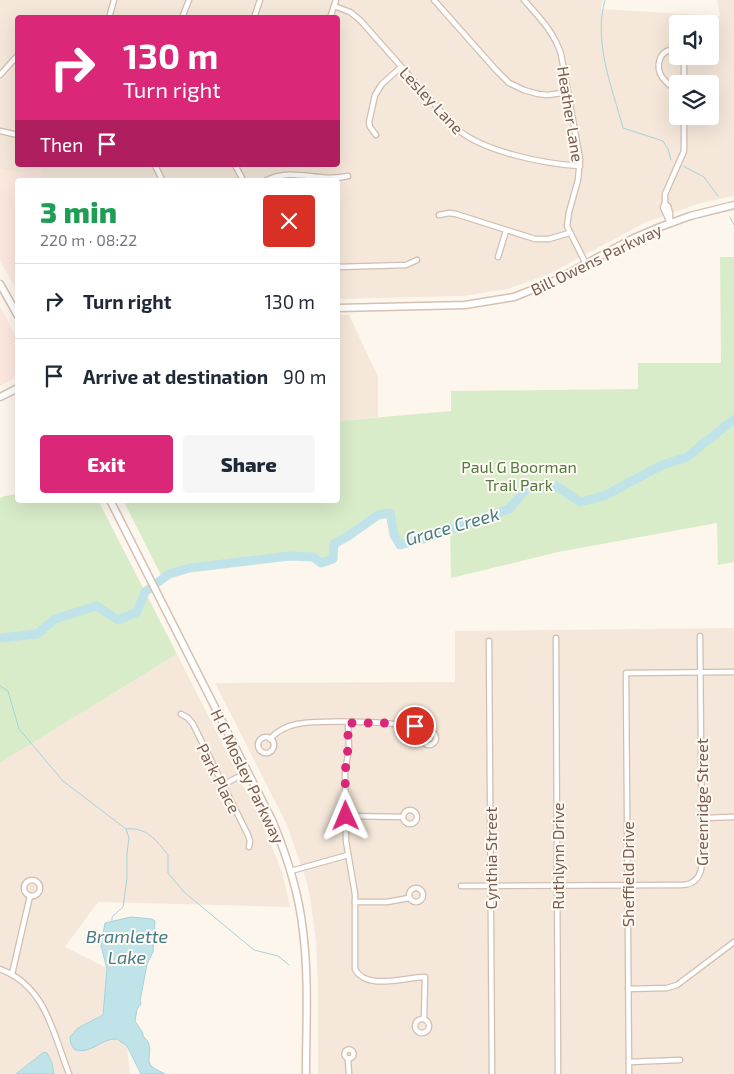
<!DOCTYPE html>
<html lang="en">
<head>
<meta charset="utf-8">
<style>
	:root { --surface:#fff; --page:#f6f6f7; --text:#1f2937; --muted:#747a83; --line:#e0e1e3; --accent:#db2777 }
	body { margin:0; font-family:"Exo 2",sans-serif; background:var(--page); color:var(--text); height:100vh; display:flex; flex-direction:column; font-size:19px; white-space:nowrap }
	* { box-sizing:border-box; margin:0 }
	p { font-size:16px; color:var(--muted) }
	.icon { flex:none; width:28px; height:28px; fill:none; stroke:currentColor; stroke-width:2; stroke-linecap:round; stroke-linejoin:round }
	.map { position:relative; flex:1; overflow:hidden }
	.drawer { position:absolute; left:15px; top:178px; width:325px; height:325px; display:flex; flex-direction:column; background:var(--surface); border-radius:5px; box-shadow:0 5px 20px #0002 }
	.drawer>* { flex:none }
	.top-card { position:absolute; left:15px; top:15px; width:325px; height:152px; border-radius:5px; box-shadow:0 5px 20px #0002; background:#db2777; color:#fff; overflow:hidden }
	.tools { position:absolute; left:669px; top:15px; display:grid; gap:10px }
	.tools a { display:grid; place-items:center; width:50px; height:50px; border-radius:5px; background:var(--surface); box-shadow:0 5px 20px #0002; font-size:25px }
	.pin { position:absolute; display:grid; place-items:center; width:42px; height:42px; color:#fff; margin:-21px; border:2px solid #fff; border-radius:50%; box-shadow:0 1px 5px #0007 }
	.me { position:absolute; width:55px; margin:-28px; rotate:359deg; stroke-linejoin:round; filter:drop-shadow(0 0 4px #0008) }
	.turn { display:flex; align-items:center; gap:18px; height:105px; padding:0 25px; font-size:22px }
	.turn .icon { width:65px; height:65px; stroke-width:2.5 }
	.turn b { display:block; font-size:35px; line-height:42px }
	.then { display:flex; align-items:center; height:48px; padding:0 25px; background:#0003; gap:10px; font-size:19px }
	.round { display:grid; place-items:center; flex:none; width:52px; height:52px; border-radius:5px; background:var(--page) }
	.summary { display:flex; align-items:center; justify-content:space-between; height:85px; padding:0 25px }
	h1 { font-size:30px; font-weight:800; line-height:38px; color:#1e9e55 }
	.button { display:flex; gap:10px; margin-top:auto; padding:10px 25px }
	.button a { flex:1; height:58px; border-radius:5px; background:var(--accent); color:#fff; font-size:20px; font-weight:800; line-height:58px; text-align:center }
	.button a+a { background:var(--page); color:var(--text) }
	ul { padding:0; list-style:none }
	li { display:flex; align-items:center; gap:15px; height:75px; padding:0 25px; border-top:1px solid var(--line) }
	li div { flex:1 }
	li b { display:block; font-size:19px }
	li em { font-style:normal }
	.map>svg:first-child { display:block }
</style>
</head>
<body>
<div class="map">
<svg width="734" height="1074" viewBox="0 0 734 1074">
	<rect width="100%" height="100%" fill="#fdf6ec"/>
	<g fill="#f5e8da" fill-rule="evenodd">
		<path d="M 0,0 L 603,0 L 601,9 L 720,16 L 717,0 L 734,0 L 734,196 L 701,203 L 646,222 L 547,275 L 508,289 L 463,296 L 338,299 L 338,180 L 41,180 L 40,170 L 16,173 L 0,169 ZM 18,18 L 338,18 L 338,165 L 18,165 ZM 678,24 L 710,24 L 710,56 L 678,56 ZM 678,84 L 710,84 L 710,116 L 678,116 Z"/>
		<polygon points="338,315 349,315 378,377 378,417 338,421"/>
		<polygon points="734,628 734,1074 318,1074 318,984 316,941 310,897 306,879 286,823 215,683 455,682 455,631"/>
		<polygon points="177,654 263,824 282,872 290,907 98,902 65,947 119,974 130,1074 0,1074 0,763"/>
	</g>
	<g fill="#fde8e0">
		<polygon points="0,169 16,173 40,170 41,180 18,180 17,291 0,261"/>
		<polygon points="0,307 18,340 17,377 0,386"/>
	</g>
	<g fill="#d8ecc9">
		<polygon points="720,257 734,257 734,562 718,565 717,523 558,552 451,578 450,529 400,545 394,535 389,513 378,515 348,536 334,544 333,559 321,563 313,557 289,556 190,568 169,574 163,579 123,500 338,500 338,421 451,411 451,391 638,389 638,363 721,363"/>
		<polygon points="17,494 18,500 98,500 177,654 0,763 0,498 5,496"/>
	</g>
	<g fill="#bfe3e8" stroke="#a5d3da">
		<path d="M 131,917 L 152,919 L 155,921 L 153,952 L 147,964 L 140,1001 L 141,1004 L 137,1009 L 135,1021 L 143,1033 L 143,1036 C 153,1046 149,1050 149,1062 L 152,1067 L 165,1074 L 141,1074 L 127,1046 L 117,1039 C 101,1038 93,1054 75,1050 L 71,1044 L 70,1037 L 78,1028 L 103,1015 L 107,969 L 101,946 L 105,923 Z"/>
		<polygon points="44,1052 47,1053 52,1063 54,1074 16,1074"/>
	</g>
	<g fill="none" stroke-linecap="round" stroke-linejoin="round">
		<g stroke="#a5d3da" stroke-width="1">
			<path d="M 605,0 C 593,42 612,87 623,128 L 663,141 L 668,149 L 671,160"/>
			<polyline points="683,166 704,177 718,196"/>
			<polyline points="730,217 734,225"/>
			<path d="M 0,686 L 8,691 L 19,729 L 63,781 L 126,829 C 147,827 156,840 168,855 L 168,873 L 184,892 L 254,950 L 278,956 L 289,965"/>
			<polyline points="112,922 112,917 123,907 127,878 127,853 129,838 126,829"/>
		</g>
		<polyline stroke="#bfe3e8" stroke-width="9" points="0,638 37,634 55,619 96,606 118,620 137,612 145,592 169,574 190,568 289,556 313,557 321,563 333,559 334,544 348,536 378,515 390,513 394,535 400,545 423,539 509,509 530,485 538,489 556,486 580,502 604,496 662,465 687,457 734,419"/>
		<defs>
			<g id="street">
				<polyline points="434,0 496,70 509,83 524,90 538,94 548,95 568,92"/>
				<path d="M 524,0 C 539,17 554,32 561,54 L 580,159 L 578,180 L 569,212 L 567,226 L 586,264"/>
				<path d="M 334,6 L 350,12 L 360,20 L 453,125 C 477,151 545,164 580,166"/>
				<polyline points="109,18 114,0"/>
				<polyline points="182,18 189,0"/>
				<polyline points="254,18 260,0"/>
				<polyline points="330,18 336,0"/>
				<path d="M 678,55 L 670,50 C 658,53 656,68 662,77 C 666,83 672,87 678,92"/>
				<polyline points="680,56 684,63 684,84"/>
				<polyline points="0,75 18,55"/>
				<polyline points="0,131 18,135"/>
				<polyline points="376,135 370,127 369,122 375,95 382,84 401,67"/>
				<polyline points="155,165 162,180"/>
				<polyline points="235,165 243,180"/>
				<path d="M 267,180 C 294,167 319,183 348,176"/>
				<polyline points="665,204 665,194 684,151 684,116"/>
				<polygon points="665,204 668,206 670,213 670,223 663,207"/>
				<polyline points="439,215 449,213 456,214 535,239 549,239 569,233"/>
				<polyline points="498,257 506,231"/>
				<polyline points="338,267 406,265 417,260"/>
				<polyline points="556,638 558,1074"/>
				<polyline points="489,641 492,1074"/>
				<polyline points="181,714 188,718 193,724 248,835 250,841 249,847"/>
				<path d="M 348,723 L 349,748 L 345,773 L 346,841 L 355,894 L 355,969 C 366,991 406,977 425,977 L 424,1019"/>
				<circle cx="429" cy="738" r="7"/>
				<circle cx="266" cy="745" r="8"/>
				<path d="M 270,739 C 277,731 287,726 297,724 C 315,720 414,720 426,732"/>
				<polyline points="223,785 247,772"/>
				<circle cx="410" cy="817" r="7"/>
				<polyline points="346,816 403,817"/>
				<polyline points="702,818 734,817"/>
				<polyline points="291,871 348,855"/>
				<circle cx="32" cy="888" r="8"/>
				<path d="M 461,886 L 681,885 C 696,885 702,875 702,860 L 700,636"/>
				<circle cx="416" cy="895" r="7"/>
				<polyline points="355,902 387,902 409,898"/>
				<path d="M 0,969 C 46,986 53,1033 69,1074"/>
				<polyline points="12,974 30,896"/>
				<polyline points="628,989 667,988 677,985 734,942"/>
				<circle cx="422" cy="1026" r="7"/>
				<circle cx="349" cy="1054" r="4.5"/>
				<polyline points="348,1059 349,1074"/>
				<polyline points="629,1062 680,1060"/>
				<polyline points="629,1074 626,673 734,672"/>
			</g>
			<g id="secondary">
				<polyline points="0,284 18,316"/>
				<polyline points="338,308 465,305 514,297 554,281 634,238 660,227 690,216 734,205"/>
				<polyline points="0,397 18,388"/>
				<path d="M 110,500 L 272,820 C 287,856 299,893 303,931 C 309,978 306,1027 306,1074"/>
			</g>
		</defs>
		<use href="#street" stroke="#d1beb0" stroke-width="7"/>
		<use href="#secondary" stroke="#d6c0b0" stroke-width="9"/>
		<use href="#street" stroke="#fff" stroke-width="4.5"/>
		<use href="#secondary" stroke="#fff" stroke-width="6"/>
	</g>
	<g fill="none" stroke-linecap="round" stroke-linejoin="round">
		<polyline stroke="#db2777" stroke-width="9" stroke-dasharray="0 16.2" points="346,816 345,773 348,748 348,723 399,723 415,726"/>
	</g>
	<g text-anchor="middle" dominant-baseline="central" stroke-width="4" stroke-linejoin="round" paint-order="stroke">
		<g font-size="16" fill="#7a5c4d" stroke="#fffaf3">
			<text transform="translate(432 100) rotate(47)">Lesley Lane</text>
			<text transform="translate(571 114) rotate(81)">Heather Lane</text>
			<text transform="translate(596 259) rotate(-26)">Bill Owens Parkway</text>
			<text transform="translate(248 776) rotate(64)">H G Mosley Parkway</text>
			<text transform="translate(219 778) rotate(63)">Park Place</text>
			<text transform="translate(701 802) rotate(-90)">Greenridge Street</text>
			<text transform="translate(557 856) rotate(-90)">Ruthlynn Drive</text>
			<text transform="translate(490 858) rotate(-90)">Cynthia Street</text>
			<text transform="translate(627 874) rotate(-90)">Sheffield Drive</text>
		</g>
		<g font-size="16" fill="#537a41" stroke="#fffaf3">
			<text x="519" y="466">Paul G Boorman<tspan x="519" dy="18">Trail Park</tspan></text>
		</g>
		<g font-size="18" font-style="italic" fill="#437c86" stroke="#fffaf3">
			<text transform="translate(452 526) rotate(-16)">Grace Creek</text>
			<text x="127" y="936">Bramlette<tspan x="127" dy="21">Lake</tspan></text>
		</g>
	</g>
</svg>
<div class="tools">
<a><svg class="icon" aria-label="sound" viewBox="0 0 24 24"><path d="M4 9h4l5-4v14l-5-4H4zM17 9q2 3 0 6"/></svg></a>
<a><svg class="icon" aria-label="layers" viewBox="0 0 24 24"><path d="M12 4l9 5-9 5-9-5zM3 14l9 5 9-5"/></svg></a>
</div>
<div class="pin" style="left:415px;top:726px;background:#d93025"><svg class="icon" aria-label="arrive" viewBox="0 0 24 24"><path d="M6 21V4h12l-3 4 3 4H6"/></svg></div>
<svg class="me" style="left:346px;top:816px" viewBox="-20 -20 40 40"><path d="M0-17L14 15 0 8-14 15z" fill="#db2777" stroke="#fff" stroke-width="4"/></svg>
<div class="top-card">
<div class="turn"><svg class="icon" aria-label="right" viewBox="0 0 24 24"><path d="M7 20v-9h11M14 6l5 5-5 5"/></svg><div><b>130 m</b>Turn right</div></div>
<div class="then">Then<svg class="icon" aria-label="arrive" viewBox="0 0 24 24"><path d="M6 21V4h12l-3 4 3 4H6"/></svg></div>
</div>
<section class="drawer">
<div class="summary"><div><h1>3 min</h1><p>220 m · 08:22</p></div><a class="round" style="background:#d93025;color:#fff"><svg class="icon" aria-label="close" viewBox="0 0 24 24"><path d="M6 6l12 12M18 6L6 18"/></svg></a></div>
<ul>
<li><svg class="icon" aria-label="right" viewBox="0 0 24 24"><path d="M7 20v-9h11M14 6l5 5-5 5"/></svg><div><b>Turn right</b></div><em>130 m</em></li>
<li><svg class="icon" aria-label="arrive" viewBox="0 0 24 24"><path d="M6 21V4h12l-3 4 3 4H6"/></svg><div><b>Arrive at destination</b></div><em>90 m</em></li>
</ul>
<div class="button"><a>Exit</a><a>Share</a></div>
</section>
</div>
</body>
</html>
